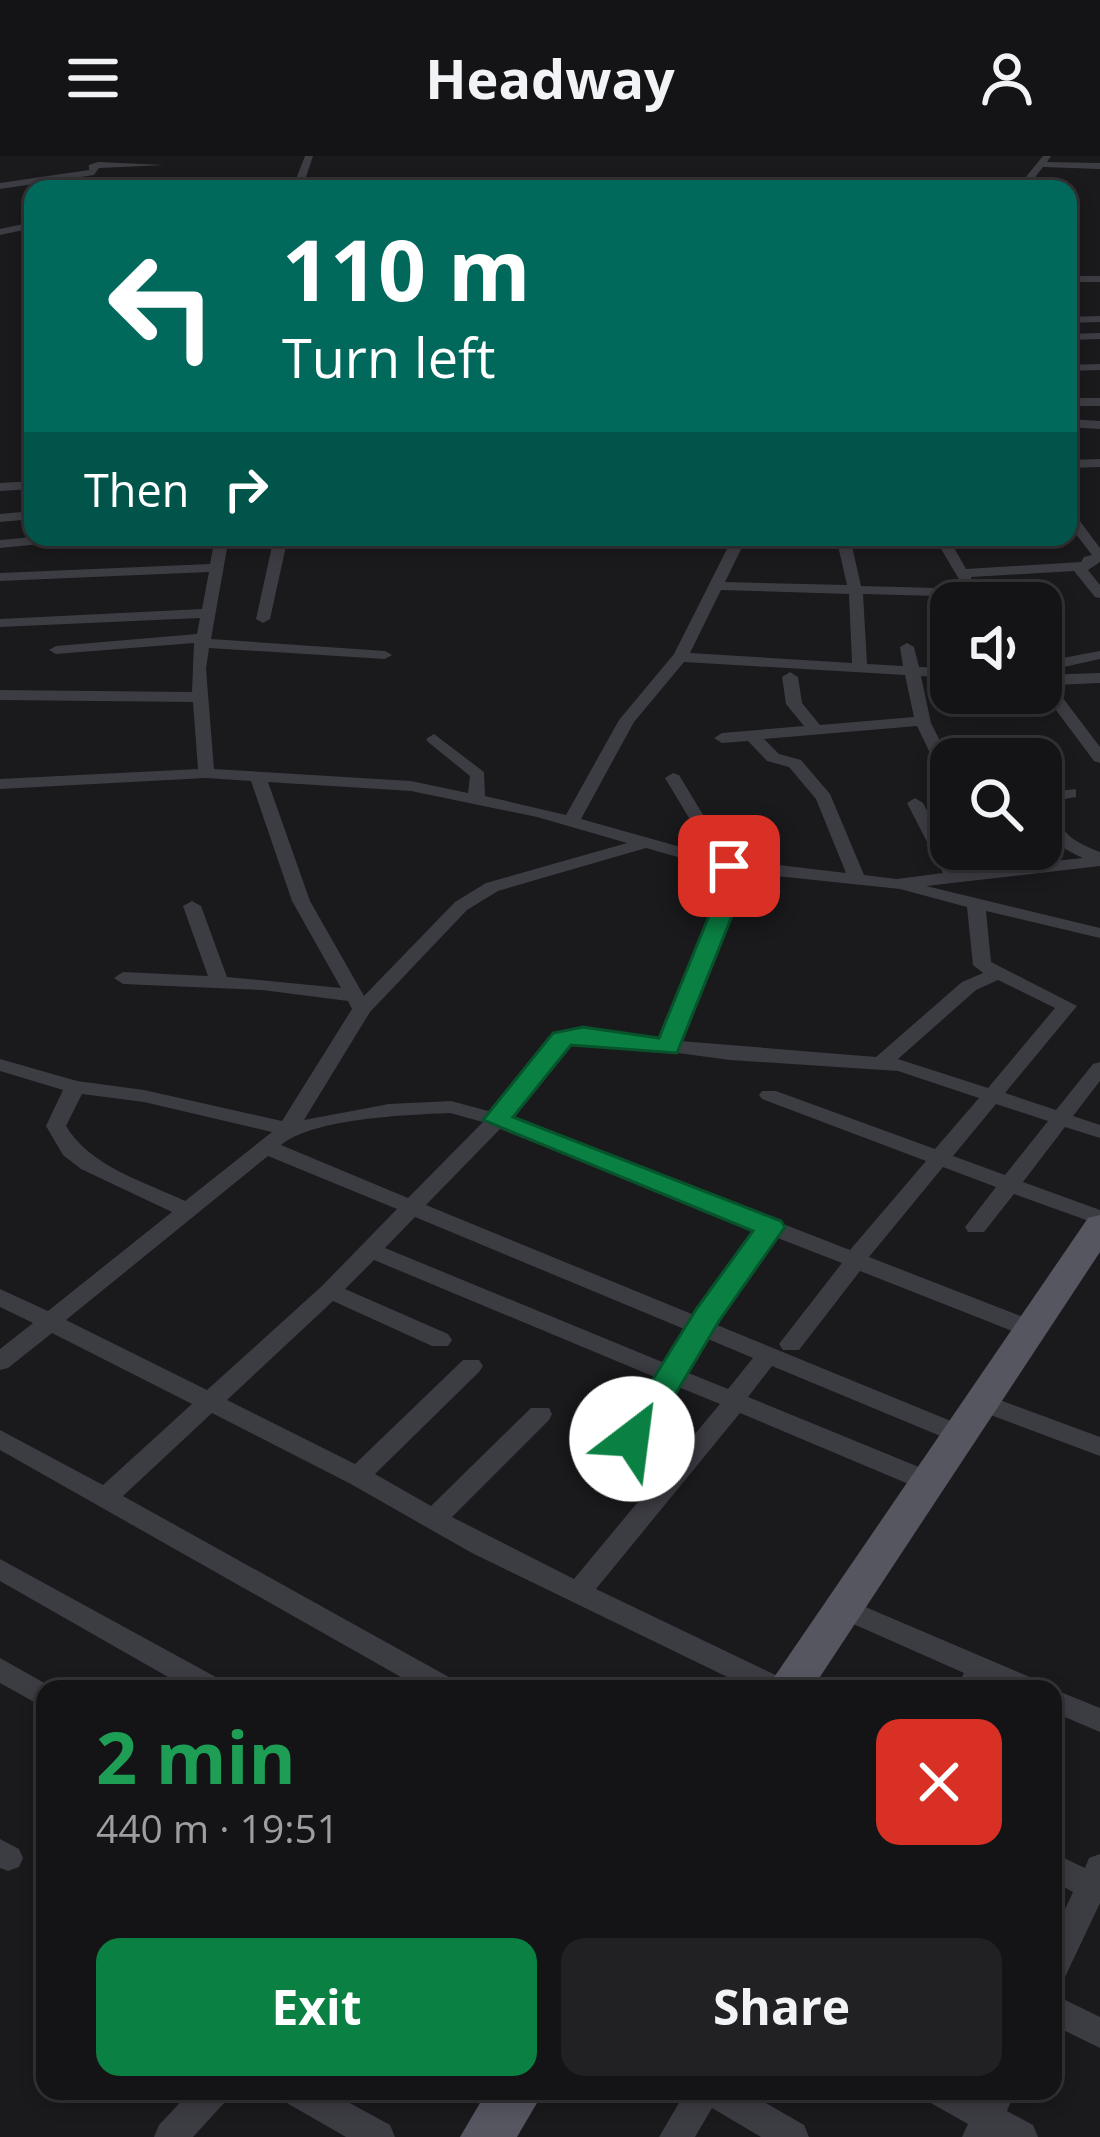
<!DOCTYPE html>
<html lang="en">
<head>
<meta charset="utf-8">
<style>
	:root { --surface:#141315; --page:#212022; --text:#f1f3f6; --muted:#9d9ea0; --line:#333234; --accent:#0b8043 }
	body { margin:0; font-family:"Open Sans",sans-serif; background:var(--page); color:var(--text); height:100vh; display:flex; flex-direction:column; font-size:45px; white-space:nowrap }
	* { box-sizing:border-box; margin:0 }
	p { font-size:39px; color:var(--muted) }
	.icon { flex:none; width:66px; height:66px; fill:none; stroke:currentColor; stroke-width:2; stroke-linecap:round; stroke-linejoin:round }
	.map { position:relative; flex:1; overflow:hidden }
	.drawer { position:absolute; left:36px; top:1524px; width:1026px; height:420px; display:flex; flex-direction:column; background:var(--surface); border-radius:24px; box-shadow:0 6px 18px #0003,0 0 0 3px var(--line) }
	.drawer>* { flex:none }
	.banner { position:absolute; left:24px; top:24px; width:1053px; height:366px; border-radius:24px; box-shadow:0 6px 18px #0003,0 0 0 3px var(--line); background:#00695c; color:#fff; overflow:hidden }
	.controls { position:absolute; left:930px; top:426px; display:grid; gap:24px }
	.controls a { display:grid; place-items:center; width:132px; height:132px; border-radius:24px; background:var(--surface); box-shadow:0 6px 18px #0003,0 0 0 3px var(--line); font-size:60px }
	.pin { position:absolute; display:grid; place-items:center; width:102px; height:102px; color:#fff; margin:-51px; border-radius:24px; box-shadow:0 6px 18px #0006 }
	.me { position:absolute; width:132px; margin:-66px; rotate:30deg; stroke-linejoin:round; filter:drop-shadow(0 0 9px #0008) }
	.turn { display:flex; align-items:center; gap:42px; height:252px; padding:0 60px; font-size:54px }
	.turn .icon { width:156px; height:156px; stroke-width:2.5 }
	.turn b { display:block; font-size:84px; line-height:102px }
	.then { display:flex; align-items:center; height:114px; padding:0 60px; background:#0003; gap:24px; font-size:45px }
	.round { display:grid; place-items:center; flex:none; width:126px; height:126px; border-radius:24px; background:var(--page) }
	.headline { display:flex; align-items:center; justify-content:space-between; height:204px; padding:0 60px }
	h1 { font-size:72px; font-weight:700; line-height:90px; color:#1e9e55 }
	.primary-button { display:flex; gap:24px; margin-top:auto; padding:24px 60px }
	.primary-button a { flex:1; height:138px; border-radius:24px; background:var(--accent); color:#fff; font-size:48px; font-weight:700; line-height:138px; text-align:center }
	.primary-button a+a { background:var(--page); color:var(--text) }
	header { display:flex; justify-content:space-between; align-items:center; height:156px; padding:0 60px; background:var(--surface); font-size:54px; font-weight:700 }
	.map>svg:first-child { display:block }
</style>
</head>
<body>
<header><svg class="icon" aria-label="menu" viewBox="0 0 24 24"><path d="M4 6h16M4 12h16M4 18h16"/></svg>Headway<svg class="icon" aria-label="person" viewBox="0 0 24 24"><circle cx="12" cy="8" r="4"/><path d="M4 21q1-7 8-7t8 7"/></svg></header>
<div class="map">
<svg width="1100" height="1981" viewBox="0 0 1100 1981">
	<rect width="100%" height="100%" fill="#1a191c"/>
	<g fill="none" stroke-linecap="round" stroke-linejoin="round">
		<g fill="#3c3c43" fill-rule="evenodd">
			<polygon points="305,0 313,0 302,33 292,33"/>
			<polygon points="1043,0 1051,0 1047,6 1100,7 1100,13 1043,11 1026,33 1016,33"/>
			<polygon points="98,6 164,9 99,12 94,19 0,33 0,27 89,14 89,9"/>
			<polygon points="33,66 33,72 0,79 0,73"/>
			<rect x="1068" y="120" width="32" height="6"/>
			<polygon points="1100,160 1100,166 1068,167 1068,161"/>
			<polygon points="1100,177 1100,183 1068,184 1068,178"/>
			<polygon points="1100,208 1100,214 1068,215 1068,209"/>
			<rect x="1068" y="242" width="32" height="8"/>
			<polygon points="1068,263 1100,265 1100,273 1068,271"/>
			<polygon points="31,285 33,286 33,304 27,300 25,289"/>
			<polygon points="1100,303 1100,311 1068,312 1068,304"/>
			<polygon points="33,325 33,333 0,335 0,327"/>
			<polygon points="33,355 33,363 0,366 0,358"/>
			<polygon points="1068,355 1073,356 1100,392 1100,406 1088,414 1100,429 1100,442 1095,441 1074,415 971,421 973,430 963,430 934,381 948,381 966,413 1081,406 1084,401 1092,399 1068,368"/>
			<polygon points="33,381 79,381 72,385 0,392 0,384"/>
			<path d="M 215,381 L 229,381 L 211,483 L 385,495 L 392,499 L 385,503 L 209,492 L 206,513 L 214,613 L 411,625 L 468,637 L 470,620 L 428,586 L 426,583 L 434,578 L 484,616 L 485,640 L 566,659 L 619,564 L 674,498 L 733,381 L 747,381 L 725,426 L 847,429 L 836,381 L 850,381 L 861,430 L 975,433 L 982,437 L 975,441 L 863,438 L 867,508 L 903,510 L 900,491 L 907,487 L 914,491 L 919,511 L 951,512 L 951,522 L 921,520 L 931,567 L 951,607 L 951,629 L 943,624 L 917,570 L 764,583 L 779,598 L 801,604 L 830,638 L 864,719 L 897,723 L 943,717 L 907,647 L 915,642 L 923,647 L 960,716 L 980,713 L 971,693 L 989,693 L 997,711 L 1083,702 C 1050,688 1041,672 1041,637 L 1076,633 L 1076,641 L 1053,645 C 1061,678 1068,683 1100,696 L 1100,710 L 926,730 L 1100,772 L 1100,782 L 986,755 L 991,806 L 1077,850 L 1005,937 L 1056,954 L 1093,908 L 1100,906 L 1100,925 L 1073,960 L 1100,969 L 1100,982 L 1065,971 L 1023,1026 L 1100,1054 L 1100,1069 L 1014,1038 L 984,1076 L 968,1076 L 965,1071 L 996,1031 L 943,1011 L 869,1101 L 1041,1168 L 1045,1174 L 1041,1180 L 1025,1180 L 860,1115 L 799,1194 L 783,1194 L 779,1188 L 842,1107 L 775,1081 L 717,1169 L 968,1272 L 971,1278 L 968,1284 L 950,1284 L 772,1210 L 748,1241 L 936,1318 L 940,1325 L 936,1332 L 927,1334 L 918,1332 L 740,1257 L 596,1433 L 788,1525 L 792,1533 L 752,1533 L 472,1397 L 349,1327 L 212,1257 L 123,1340 L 456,1525 L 460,1533 L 422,1533 L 0,1294 L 0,1274 L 103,1329 L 192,1248 L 52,1177 L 8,1212 L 0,1214 L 0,1193 L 33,1167 L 0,1151 L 0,1133 L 48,1155 L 172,1056 L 81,1013 L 63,999 L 46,970 L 63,934 L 0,915 L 0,903 L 77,925 L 144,934 L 282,965 L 352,853 L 348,845 L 262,834 L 123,828 L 114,822 L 123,816 L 208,820 L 183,750 L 192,745 L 201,750 L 227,821 L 341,832 L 292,745 L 251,625 L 206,622 L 0,633 L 0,623 L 198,613 L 193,546 L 0,544 L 0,534 L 192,536 L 194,487 L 56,498 L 49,494 L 56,490 L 197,478 L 200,462 L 0,471 L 0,463 L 202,453 L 209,416 L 0,425 L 0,417 L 210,408 ZM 721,434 L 849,438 L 852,507 L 690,497 ZM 684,506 L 905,519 L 914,561 L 820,569 L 802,547 L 798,521 L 790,516 L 782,521 L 786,548 L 804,570 L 722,577 L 714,582 L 722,587 L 748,585 L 767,605 L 789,611 L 816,643 L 846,717 L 721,702 L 705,662 L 679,619 L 673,617 L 665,622 L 689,662 L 702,697 L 581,663 L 634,566 ZM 268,626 L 411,635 L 537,661 L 627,687 L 486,727 L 455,746 L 364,840 L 310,745 ZM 646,692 L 720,713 L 716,750 L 661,883 L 589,873 L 555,879 L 492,956 L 451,945 L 389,948 L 304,964 L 370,856 L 467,754 L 498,735 ZM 737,716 L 900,733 L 967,751 L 973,809 L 983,817 L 962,826 L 876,901 L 680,885 L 734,750 ZM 998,824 L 1055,852 L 988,932 L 898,903 L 976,834 ZM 589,885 L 730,904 L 898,915 L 979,942 L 935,993 L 776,935 L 762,935 L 759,939 L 762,943 L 926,1005 L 850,1094 L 510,962 L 568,888 ZM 82,938 L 144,946 L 272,976 L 185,1045 C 143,1025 91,1011 66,970 ZM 996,948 L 1048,965 L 1005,1019 L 953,1000 ZM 450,957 L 483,966 L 408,1042 L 281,989 C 314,962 406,959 450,957 ZM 500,973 L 758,1074 L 699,1161 L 426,1049 ZM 268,1000 L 397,1053 L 322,1130 L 207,1234 L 66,1164 ZM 415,1061 L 689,1175 L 667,1208 L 385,1092 ZM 374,1104 L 657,1222 C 643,1242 616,1268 625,1292 L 666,1312 L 574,1423 L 452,1361 L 549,1264 L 552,1258 L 549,1252 L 531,1252 L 431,1350 L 375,1318 L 479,1216 L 483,1210 L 479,1204 L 463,1204 L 355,1308 L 227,1244 L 333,1145 L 432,1190 L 448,1190 L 452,1184 L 448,1178 L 345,1133 ZM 708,1183 L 753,1202 L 728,1233 L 686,1216 ZM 676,1230 L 720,1248 L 679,1297 L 646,1281 L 646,1276 Z"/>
			<polygon points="274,381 288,381 270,463 263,467 256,463"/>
			<polygon points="1100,495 1100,503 1041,516 1041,506"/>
			<polygon points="1100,517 1100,527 1053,529 1100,591 1100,607 1094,605 1041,534 1041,519"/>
			<polygon points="981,1237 1100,1281 1100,1300 972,1252 969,1246 972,1240"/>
			<polygon points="0,1403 223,1525 227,1533 189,1533 0,1425"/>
			<polygon points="842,1441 1039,1525 1043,1533 1001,1533 987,1527 984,1533 956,1533 964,1517 833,1459 829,1452 833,1445"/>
			<polygon points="0,1502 55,1533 45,1533 45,1552 0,1527"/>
			<polygon points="1052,1533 1053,1533 1100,1552 1100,1576 1053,1556"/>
			<polygon points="0,1683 19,1693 23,1702 19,1711 8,1715 0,1712"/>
			<polygon points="1053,1697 1085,1712 1089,1702 1100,1698 1100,1747 1064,1823 1053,1827 1053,1779 1073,1736 1053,1725"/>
			<polygon points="1053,1838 1100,1861 1100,1892 1053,1869"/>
			<polygon points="191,1935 229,1935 225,1946 193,1981 154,1981 159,1969"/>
			<polygon points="281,1935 328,1935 390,1969 395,1981 346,1981 285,1946"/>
			<polygon points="686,1935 745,1935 804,1969 809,1981 761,1981 712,1952 695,1981 659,1981"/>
			<polygon points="925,1935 972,1935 980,1940 982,1935 1015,1935 1007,1955 1033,1969 1038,1981 962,1981 968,1968 929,1946"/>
		</g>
		<g fill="#565661" fill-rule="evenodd">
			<polygon points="1100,1059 1100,1096 812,1533 766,1533 1088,1062"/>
			<polygon points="487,1935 544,1935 517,1981 460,1981"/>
		</g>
	</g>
	<polygon fill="#0b8043" stroke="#07532c" stroke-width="3" points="729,703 740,710 736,750 677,897 571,889 513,961 781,1065 785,1071 719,1165 644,1291 632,1295 616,1283 697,1152 753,1075 483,964 553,877 583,871 659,882 713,750 717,710"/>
</svg>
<div class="controls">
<a><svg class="icon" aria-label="sound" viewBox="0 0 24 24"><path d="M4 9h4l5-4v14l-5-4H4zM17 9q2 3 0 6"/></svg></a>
<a><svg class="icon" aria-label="search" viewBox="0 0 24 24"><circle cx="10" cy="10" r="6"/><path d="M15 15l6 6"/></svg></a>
</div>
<div class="pin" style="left:729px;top:710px;background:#d93025"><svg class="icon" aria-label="arrive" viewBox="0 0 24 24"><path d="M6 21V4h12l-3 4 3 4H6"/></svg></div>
<svg class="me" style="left:632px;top:1283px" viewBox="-20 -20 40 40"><circle r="19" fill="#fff"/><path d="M0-13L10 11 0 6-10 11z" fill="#0b8043"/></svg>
<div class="banner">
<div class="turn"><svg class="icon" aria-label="left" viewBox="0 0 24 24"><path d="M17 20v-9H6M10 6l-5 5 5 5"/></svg><div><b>110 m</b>Turn left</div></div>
<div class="then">Then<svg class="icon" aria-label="right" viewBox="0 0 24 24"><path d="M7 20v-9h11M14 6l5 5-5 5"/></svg></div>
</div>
<section class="drawer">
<div class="headline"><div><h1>2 min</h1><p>440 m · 19:51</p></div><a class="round" style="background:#d93025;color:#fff"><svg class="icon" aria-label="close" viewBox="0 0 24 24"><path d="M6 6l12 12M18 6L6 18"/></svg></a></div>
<div class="primary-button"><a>Exit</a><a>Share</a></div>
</section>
</div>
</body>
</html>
